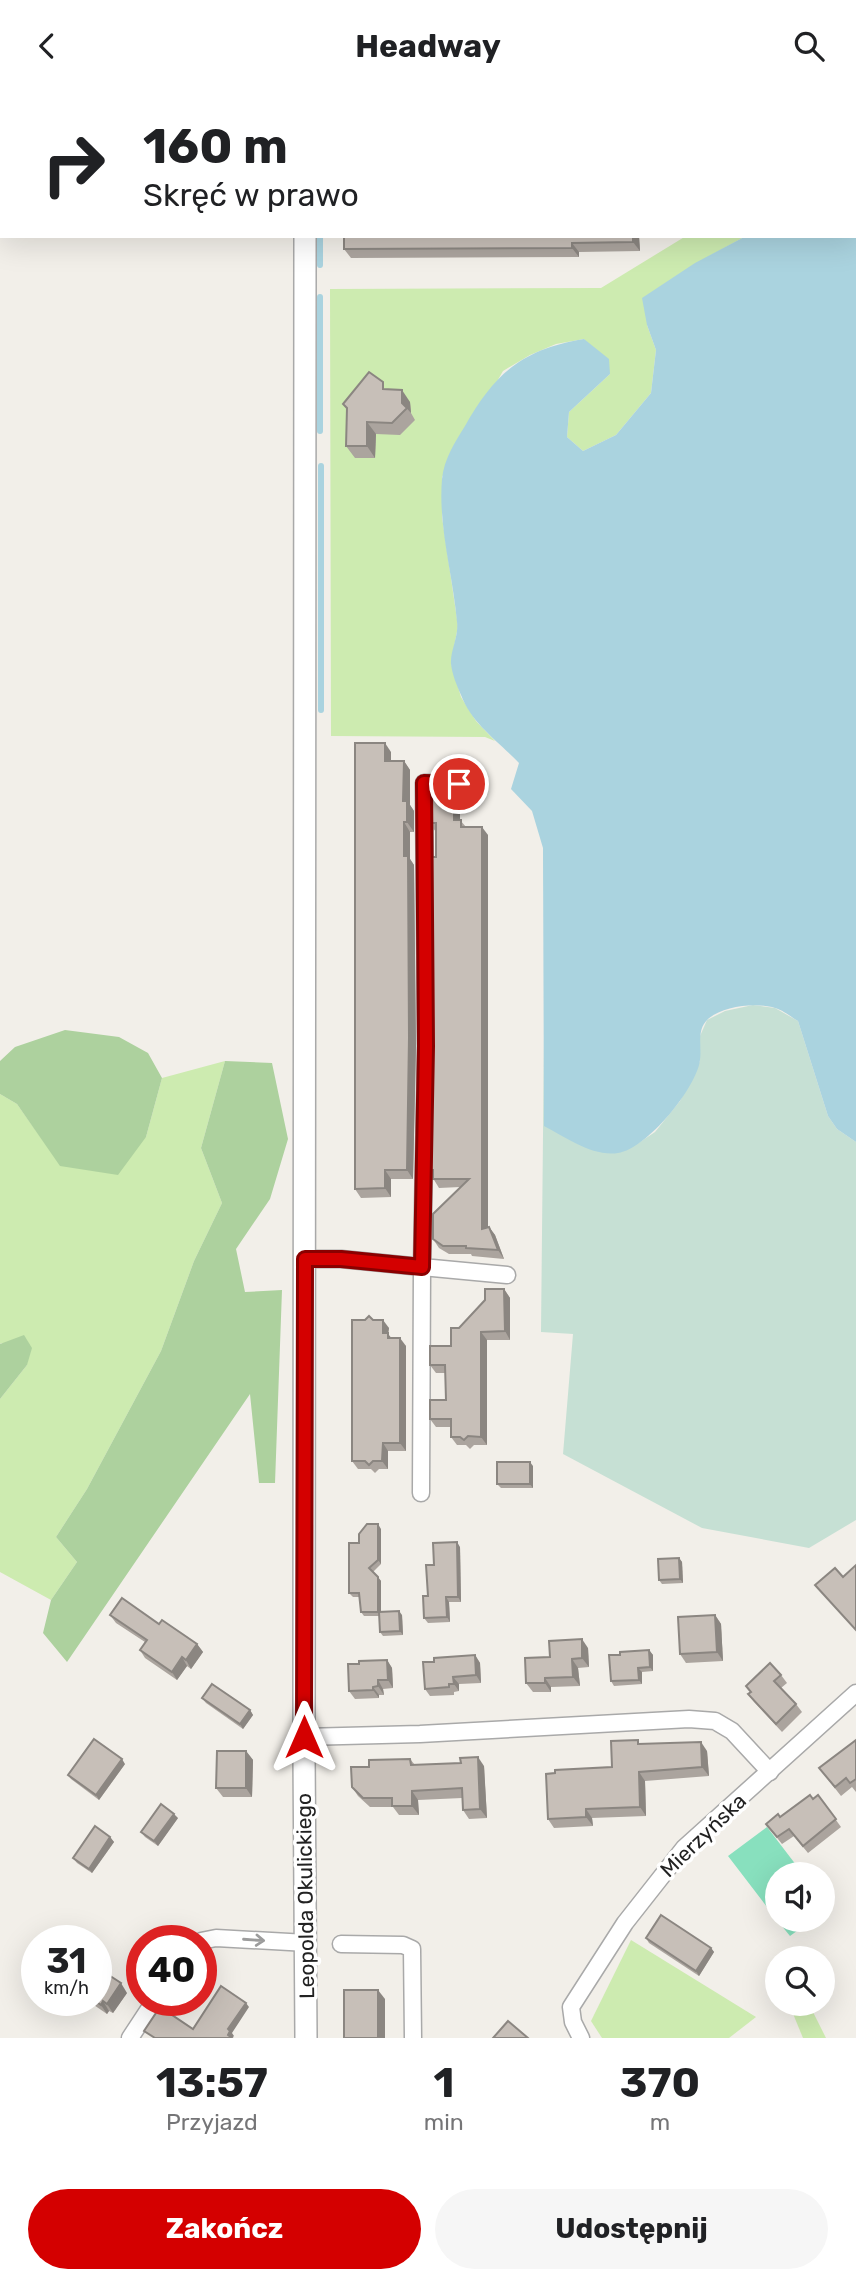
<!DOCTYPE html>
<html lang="pl">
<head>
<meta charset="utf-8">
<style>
	:root { --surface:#fff; --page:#f6f6f6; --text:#202124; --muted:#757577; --accent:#d40000 }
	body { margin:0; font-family:Rubik,sans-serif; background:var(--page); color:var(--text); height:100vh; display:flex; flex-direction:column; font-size:26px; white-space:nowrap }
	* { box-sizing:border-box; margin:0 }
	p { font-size:23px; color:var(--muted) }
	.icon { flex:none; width:38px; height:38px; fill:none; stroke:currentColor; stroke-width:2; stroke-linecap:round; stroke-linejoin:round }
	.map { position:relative; height:1947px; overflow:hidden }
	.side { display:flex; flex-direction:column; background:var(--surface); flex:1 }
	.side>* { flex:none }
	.hud { position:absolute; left:0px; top:0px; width:858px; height:147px; box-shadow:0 7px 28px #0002; background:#fff; color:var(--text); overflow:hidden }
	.tools { position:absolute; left:765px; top:1771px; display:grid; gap:14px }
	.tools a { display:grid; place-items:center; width:70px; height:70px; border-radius:50%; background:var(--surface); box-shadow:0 7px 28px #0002; font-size:35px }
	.speed { position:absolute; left:21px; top:1834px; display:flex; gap:14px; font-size:35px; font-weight:700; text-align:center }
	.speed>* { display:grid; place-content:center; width:91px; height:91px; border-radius:50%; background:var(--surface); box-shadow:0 7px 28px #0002; line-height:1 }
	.speed small { font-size:18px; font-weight:400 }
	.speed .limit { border:10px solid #d22; background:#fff; color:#111 }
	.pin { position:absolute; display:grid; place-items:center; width:60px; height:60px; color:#fff; margin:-30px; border:4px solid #fff; border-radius:50%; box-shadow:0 2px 7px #0007 }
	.me { position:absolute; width:77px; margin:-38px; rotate:0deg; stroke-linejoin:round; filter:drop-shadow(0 0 5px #0008) }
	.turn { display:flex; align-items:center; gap:24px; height:147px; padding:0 28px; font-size:32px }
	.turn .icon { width:91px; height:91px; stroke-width:2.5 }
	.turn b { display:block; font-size:49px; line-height:60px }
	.eta { display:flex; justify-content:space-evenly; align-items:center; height:119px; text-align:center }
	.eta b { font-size:42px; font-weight:700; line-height:49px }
	.cta { display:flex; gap:14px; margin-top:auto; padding:14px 28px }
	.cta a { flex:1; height:80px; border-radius:42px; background:var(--accent); color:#fff; font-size:28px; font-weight:700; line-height:80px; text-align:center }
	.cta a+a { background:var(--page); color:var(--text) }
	header { display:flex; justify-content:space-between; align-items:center; height:91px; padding:0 28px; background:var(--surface); font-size:32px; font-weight:700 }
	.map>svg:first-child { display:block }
</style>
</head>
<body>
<header><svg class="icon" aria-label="back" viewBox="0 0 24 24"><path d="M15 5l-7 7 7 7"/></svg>Headway<svg class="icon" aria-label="search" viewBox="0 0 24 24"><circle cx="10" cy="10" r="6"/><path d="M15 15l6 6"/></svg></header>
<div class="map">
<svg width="856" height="1947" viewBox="0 0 856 1947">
	<rect width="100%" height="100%" fill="#f2efe9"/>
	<g fill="#cdebb0">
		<polygon points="330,0 856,0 856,94 856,2"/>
		<polygon points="686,145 746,145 695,173 647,234 656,259 651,302 616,344 583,360 567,346 569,321 610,283 584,248 556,253 530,264 503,280 442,386 442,426 458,535 451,572 461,606 476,630 495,650 485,646 331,645 330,198 601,197"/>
		<polygon points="225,970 201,1057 222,1112 194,1170 161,1260 87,1398 56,1446 77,1471 51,1509 0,1481 0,1308 27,1274 2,1252 0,1253 0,1003 17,1013 61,1075 146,1046 162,987"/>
		<polygon points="631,1849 756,1926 729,1947 602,1947 591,1930"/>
		<polygon points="789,1913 809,1913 826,1947 803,1947"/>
	</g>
	<g fill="#add19e">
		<polygon points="65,939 119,946 148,962 162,987 146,1046 118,1084 60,1075 17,1013 0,1003 0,970 15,956"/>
		<polygon points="225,970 272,972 288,1048 270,1108 236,1158 245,1201 282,1199 275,1392 259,1392 250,1303 67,1571 43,1542 51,1509 77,1471 56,1446 87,1398 161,1260 194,1170 222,1112 201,1057"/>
		<polygon points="24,1244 32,1257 27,1274 0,1308 0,1253"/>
	</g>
	<polygon fill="#c6e0d4" points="543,757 637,1053 655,1041 680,1010 700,970 700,945 707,929 725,920 753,914 775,917 798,930 828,1025 837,1038 856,1051 856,1429 809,1457 702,1437 563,1363 573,1243 541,1241 545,849"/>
	<g fill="#88e0be">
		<polygon points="767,1736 803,1783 777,1783 777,1829 728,1765"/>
		<polygon points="777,1829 812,1829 790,1845"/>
	</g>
	<path fill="#aad3df" d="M 856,94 L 856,1051 L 837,1038 L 828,1025 L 798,930 C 791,926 783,919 775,917 C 756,911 723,915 708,928 C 696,939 702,955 700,969 C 697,996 647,1058 618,1062 C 593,1066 565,1046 544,1035 L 543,757 L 532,720 L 511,698 L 519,672 C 498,650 472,633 461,604 C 457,595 452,583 451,573 C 450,560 459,545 457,531 C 453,484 438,436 442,388 C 444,368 455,351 465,335 C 495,282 523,258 584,248 L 609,268 L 610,283 L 569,321 L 567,346 L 583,360 L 616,344 L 651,302 L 656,259 L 647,234 L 642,207 L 695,172 L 746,145 L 856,145 Z"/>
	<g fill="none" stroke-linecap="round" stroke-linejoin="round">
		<g stroke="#aad3df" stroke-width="6">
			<polyline points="320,0 320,2"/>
			<polyline points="320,174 320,145"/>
			<polyline points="320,206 320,340"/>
			<polyline points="321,375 321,619"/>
		</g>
		<defs>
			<g id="minor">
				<polyline points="459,693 424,692 426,955 422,1176 507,1184"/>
				<polyline points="305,1168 341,1168 422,1176 421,1402"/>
				<polyline points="304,1646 420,1643 689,1628 715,1630 732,1640 770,1681"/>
				<polyline points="201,1850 216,1847 307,1852"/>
				<polyline points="341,1853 403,1854 412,1858 413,1947"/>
				<polyline points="130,1947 155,1909"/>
				<polyline points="581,1947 573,1931 571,1916 625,1832 684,1757 856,1602"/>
			</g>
			<g id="tertiary">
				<polyline points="305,0 305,2"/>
				<polyline points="305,145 304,1662 306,1947"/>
			</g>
		</defs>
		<use href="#minor" stroke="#a9a9a9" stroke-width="19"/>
		<use href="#tertiary" stroke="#a9a9a9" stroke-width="24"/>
		<use href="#minor" stroke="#fff" stroke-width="16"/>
		<use href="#tertiary" stroke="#fff" stroke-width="21"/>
	</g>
	<g fill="#aba49e">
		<polygon points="639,145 640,160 579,161 579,166 351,167 344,158"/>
		<polygon points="388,298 410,311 411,322 415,329 400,344 376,343 375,367 355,367 346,355 347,319 343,313"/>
		<polygon points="391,661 391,670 404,670 410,679 410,714 414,720 414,741 410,741 410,768 414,774 416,955 413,1088 391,1088 391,1106 361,1107 355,1098"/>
		<polygon points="456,709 456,714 460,720 460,729 466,736 488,744 488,1136 489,1136 495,1144 504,1168 472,1165 471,1163 449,1163 439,1157 433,1148 460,1096 439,1097 428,1079 436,766 436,741 429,732"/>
		<polygon points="504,1198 510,1207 510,1249 487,1249 487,1354 474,1354 470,1358 466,1354 457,1354 451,1346 451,1336 436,1336 430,1328 446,1309 445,1282 436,1282 430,1274 451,1255 459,1237"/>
		<polygon points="373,1229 389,1237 388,1243 391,1247 406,1255 406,1360 388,1360 388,1378 379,1378 375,1382 371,1378 358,1378 352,1370"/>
		<polygon points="533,1375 533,1397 501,1397 497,1393"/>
		<polygon points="381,1438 381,1473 373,1481 381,1490 381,1520 402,1524 403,1544 383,1545 380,1541 379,1525 364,1525 361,1521 359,1506 353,1506 349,1502 359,1452"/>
		<polygon points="460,1456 461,1511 449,1511 450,1531 428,1532 424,1527 434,1474"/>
		<polygon points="679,1467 682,1471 683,1492 662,1493 659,1489"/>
		<polygon points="110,1524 159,1533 197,1553 203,1561 191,1578 187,1575 177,1589 145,1567 140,1559 145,1551 116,1532"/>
		<polygon points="715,1524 721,1533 723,1570 686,1572 680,1563"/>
		<polygon points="588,1557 589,1576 578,1577 580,1595 551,1596 551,1601 533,1601 526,1592 550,1566"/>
		<polygon points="649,1559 653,1564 653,1580 642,1581 642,1593 614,1595 611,1590 620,1564"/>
		<polygon points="475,1564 480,1572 481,1592 459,1593 459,1600 454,1601 454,1604 430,1605 425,1598 434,1571"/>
		<polygon points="387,1569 392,1577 393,1597 383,1598 384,1604 379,1604 379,1607 355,1608 349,1600 359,1573"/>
		<polygon points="781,1584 787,1592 781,1597 796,1613 802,1621 782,1641 754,1611 748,1603 751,1601 746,1595"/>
		<polygon points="202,1607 250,1619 253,1624 243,1638 206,1612"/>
		<polygon points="856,1649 856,1701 852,1696 841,1705 819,1677"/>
		<polygon points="641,1653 707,1660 709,1685 645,1690 646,1725 592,1727 593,1735 554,1737 548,1728 555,1682 612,1676"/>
		<polygon points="246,1660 253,1669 252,1706 223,1706 216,1697"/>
		<polygon points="410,1668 415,1674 484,1675 487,1727 469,1728 463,1719 462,1707 418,1709 419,1724 399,1724 393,1716 370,1716 358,1705 352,1696 369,1676"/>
		<polygon points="125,1673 99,1709 71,1688 68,1684"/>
		<polygon points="818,1704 841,1736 808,1762 794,1745 782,1753 766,1733 780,1726"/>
		<polygon points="178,1727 158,1755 145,1746 141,1741"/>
		<polygon points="110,1746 114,1751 92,1782 77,1772 73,1767"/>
		<polygon points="646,1847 711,1857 714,1861 699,1885 649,1852"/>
		<polygon points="127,1902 113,1922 109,1920 107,1923 91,1912 89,1909 96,1909"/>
	</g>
	<g fill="#8b8681">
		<polygon points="633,145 639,145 640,160 633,151"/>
		<polygon points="572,152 579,161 579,166 572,157"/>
		<polygon points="402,299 410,311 411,322 402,312"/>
		<polygon points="367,331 376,343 375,367 367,355"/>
		<polygon points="385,652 391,661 391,679 385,670"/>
		<polygon points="404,670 410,679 410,714 414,720 414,741 407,731 403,710"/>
		<polygon points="450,701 456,709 456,714 460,720 460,737 454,729 450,711"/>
		<polygon points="404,731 410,741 410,768 414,774 416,955 413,1088 407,1079"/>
		<polygon points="482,736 488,744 488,1146 482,1138"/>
		<polygon points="385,1079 391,1088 391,1106 385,1097"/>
		<polygon points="489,1136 495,1144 504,1168 498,1159"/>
		<polygon points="504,1198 510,1207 510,1249 505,1240"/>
		<polygon points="383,1229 389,1237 388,1243 394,1250 383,1242"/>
		<polygon points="481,1241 487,1249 487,1354 481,1346"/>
		<polygon points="400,1247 406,1255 406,1360 400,1352"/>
		<polygon points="383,1352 388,1360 388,1378 382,1370"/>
		<polygon points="530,1371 533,1375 533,1397 530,1393"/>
		<polygon points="378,1433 381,1438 381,1473 378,1469"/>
		<polygon points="457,1451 460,1456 461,1511 458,1506"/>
		<polygon points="679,1467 682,1471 683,1492 680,1488"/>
		<polygon points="378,1486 381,1490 381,1525 378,1521"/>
		<polygon points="446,1506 449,1511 450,1531 447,1526"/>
		<polygon points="399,1520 402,1524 403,1544 400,1540"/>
		<polygon points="715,1524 721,1533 723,1570 717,1561"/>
		<polygon points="582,1548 588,1557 589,1576 582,1567"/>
		<polygon points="197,1553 203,1561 191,1578 186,1569"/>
		<polygon points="649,1559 653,1564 653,1580 650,1576"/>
		<polygon points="475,1564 480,1572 481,1592 476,1584"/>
		<polygon points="182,1566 187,1575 177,1589 172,1581"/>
		<polygon points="572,1568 578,1577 580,1595 573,1586"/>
		<polygon points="387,1569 392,1577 393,1597 388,1589"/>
		<polygon points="638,1577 642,1581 642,1593 639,1589"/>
		<polygon points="453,1586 459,1593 459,1600 454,1593"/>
		<polygon points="545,1587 551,1596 551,1601 545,1592"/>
		<polygon points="378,1589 383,1598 384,1604 378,1595"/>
		<polygon points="373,1596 379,1604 379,1607 373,1599"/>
		<polygon points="250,1619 253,1624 243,1638 240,1633"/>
		<polygon points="701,1651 707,1660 709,1685 702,1676"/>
		<polygon points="246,1660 253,1669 252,1706 246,1697"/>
		<polygon points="478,1666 484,1675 487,1727 480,1718"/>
		<polygon points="122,1668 125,1673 99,1709 96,1704"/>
		<polygon points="639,1681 645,1690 646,1725 640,1716"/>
		<polygon points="412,1700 418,1709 419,1724 412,1715"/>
		<polygon points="586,1718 592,1727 593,1735 586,1726"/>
		<polygon points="174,1723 178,1727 158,1755 154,1750"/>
		<polygon points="110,1746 114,1751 92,1782 89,1778"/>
		<polygon points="711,1857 714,1861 699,1885 696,1880"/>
		<polygon points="121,1892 127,1902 113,1922 107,1913"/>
		<polygon points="378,1899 385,1908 385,1947 378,1947"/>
		<polygon points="103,1910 109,1920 107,1923 101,1914"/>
		<polygon points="246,1912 249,1916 232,1942 234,1945 232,1947 228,1944 228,1938"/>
	</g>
	<g fill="#c7bfb8" stroke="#8b8681" stroke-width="2">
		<polygon points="344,145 633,145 633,151 572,152 572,157 344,158"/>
		<polygon points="369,281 383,291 383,298 402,299 402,312 407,317 392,332 367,331 367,355 346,355 347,317 343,313"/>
		<polygon points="355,652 385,652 385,670 404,670 403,710 407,710 407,731 404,731 404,765 408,765 409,946 407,1079 385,1079 385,1097 355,1098"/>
		<polygon points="440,700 450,701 450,711 454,712 454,729 461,729 461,736 482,736 482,1138 489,1136 498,1159 466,1157 466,1155 443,1155 433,1148 433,1123 469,1088 433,1088 433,1079 428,1079 431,947 429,766 436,766 436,732 429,732 429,709"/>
		<polygon points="485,1198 504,1198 505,1240 481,1241 481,1346 468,1345 464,1349 460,1346 451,1346 451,1328 430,1328 430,1309 446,1309 445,1274 430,1274 430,1255 451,1255 451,1237 459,1237 485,1209"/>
		<polygon points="369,1225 373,1229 383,1229 383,1242 388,1242 388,1247 400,1247 400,1352 383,1352 382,1370 373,1370 369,1374 365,1370 352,1370 352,1229 365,1229"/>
		<rect x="497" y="1371" width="33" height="22"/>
		<polygon points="367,1433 378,1433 378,1469 369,1477 378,1486 378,1521 361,1521 359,1502 349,1502 349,1452 359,1452 359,1443"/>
		<polygon points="457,1451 458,1506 446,1506 447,1526 424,1527 423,1505 428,1505 426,1474 434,1474 433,1452"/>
		<polygon points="679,1467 680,1488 659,1489 658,1468"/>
		<polygon points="856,1474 856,1539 815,1494 835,1477 843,1486"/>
		<polygon points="122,1507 159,1533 162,1529 197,1553 186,1569 182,1566 172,1581 140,1559 147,1549 110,1524"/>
		<polygon points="399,1520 400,1540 380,1541 379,1521"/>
		<polygon points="715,1524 717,1561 680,1563 678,1526"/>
		<polygon points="582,1548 582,1567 572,1568 573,1586 545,1587 545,1592 526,1592 525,1567 550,1566 549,1550"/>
		<polygon points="649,1559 650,1576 638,1577 639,1589 611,1590 609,1564 620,1564 620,1561"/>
		<polygon points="475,1564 476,1584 453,1586 454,1593 449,1593 449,1596 425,1598 423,1571 434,1571 434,1567"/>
		<polygon points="387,1569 388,1589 378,1589 378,1595 373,1596 373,1599 349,1600 348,1573 359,1573 359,1570"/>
		<polygon points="770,1572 781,1584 774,1590 796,1613 776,1633 748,1603 751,1601 746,1595"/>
		<polygon points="212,1593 250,1619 240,1633 202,1607"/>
		<polygon points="94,1648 122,1668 96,1704 68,1684"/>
		<polygon points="638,1649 638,1653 701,1651 702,1676 639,1681 640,1716 586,1718 586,1726 548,1728 546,1683 555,1682 555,1679 612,1676 611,1650"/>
		<polygon points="856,1649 856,1688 850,1692 846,1687 835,1696 819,1677"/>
		<polygon points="217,1660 246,1660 246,1697 216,1697"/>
		<polygon points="478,1666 480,1718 463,1719 462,1697 412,1700 412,1715 392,1715 392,1707 363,1707 352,1696 351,1676 369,1676 369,1669 410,1668 411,1674 461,1672 460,1667"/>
		<polygon points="810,1704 813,1708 818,1704 836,1728 803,1755 789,1738 777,1746 766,1733 778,1723 780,1726"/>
		<polygon points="161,1713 174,1723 154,1750 141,1741"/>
		<polygon points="95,1735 110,1746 89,1778 73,1767"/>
		<polygon points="661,1824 711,1857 696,1880 646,1847"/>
		<polygon points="101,1879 121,1892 107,1913 103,1910 101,1914 94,1909 96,1909 96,1886"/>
		<polygon points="221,1895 246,1912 228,1938 230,1940 228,1944 232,1947 155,1947 144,1940 160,1916 193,1938"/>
		<rect x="344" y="1899" width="34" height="48"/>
		<polygon points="508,1930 528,1947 493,1947"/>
	</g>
	<defs><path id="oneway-shaft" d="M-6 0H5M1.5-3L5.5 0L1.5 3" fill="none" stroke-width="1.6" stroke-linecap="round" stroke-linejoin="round" transform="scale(1.75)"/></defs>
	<use stroke="#9c9c9c" href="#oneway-shaft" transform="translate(254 1849) rotate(4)"/>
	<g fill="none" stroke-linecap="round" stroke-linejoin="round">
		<defs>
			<polyline id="route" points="304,1646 305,1168 341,1168 422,1176 426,955 424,692 459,693"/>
		</defs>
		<use href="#route" stroke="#8a0000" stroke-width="18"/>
		<use href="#route" stroke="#d40000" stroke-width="12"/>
	</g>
	<g text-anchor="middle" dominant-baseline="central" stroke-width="7" stroke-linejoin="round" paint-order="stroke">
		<g font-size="21" fill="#222" stroke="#fff">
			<text transform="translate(703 1744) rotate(-44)">Mierzyńska</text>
			<text transform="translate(305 1805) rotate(-91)">Leopolda Okulickiego</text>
		</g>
	</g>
</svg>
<div class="tools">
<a><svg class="icon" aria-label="sound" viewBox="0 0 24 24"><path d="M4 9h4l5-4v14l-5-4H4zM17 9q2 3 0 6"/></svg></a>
<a><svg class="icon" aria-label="search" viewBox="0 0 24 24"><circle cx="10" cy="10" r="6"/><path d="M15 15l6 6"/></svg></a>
</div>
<div class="speed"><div>31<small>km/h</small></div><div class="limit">40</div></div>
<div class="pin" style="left:459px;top:693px;background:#d93025"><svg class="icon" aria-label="arrive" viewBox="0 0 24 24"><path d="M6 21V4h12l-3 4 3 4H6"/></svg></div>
<svg class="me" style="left:304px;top:1646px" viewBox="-20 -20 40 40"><path d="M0-17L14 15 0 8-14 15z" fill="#d40000" stroke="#fff" stroke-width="4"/></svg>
<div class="hud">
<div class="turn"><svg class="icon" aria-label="right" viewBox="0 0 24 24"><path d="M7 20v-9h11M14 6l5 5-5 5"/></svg><div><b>160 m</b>Skręć w prawo</div></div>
</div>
</div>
<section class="side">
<div class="eta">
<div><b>13:57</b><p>Przyjazd</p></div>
<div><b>1</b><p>min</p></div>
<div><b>370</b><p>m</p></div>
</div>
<div class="cta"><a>Zakończ</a><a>Udostępnij</a></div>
</section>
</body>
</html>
